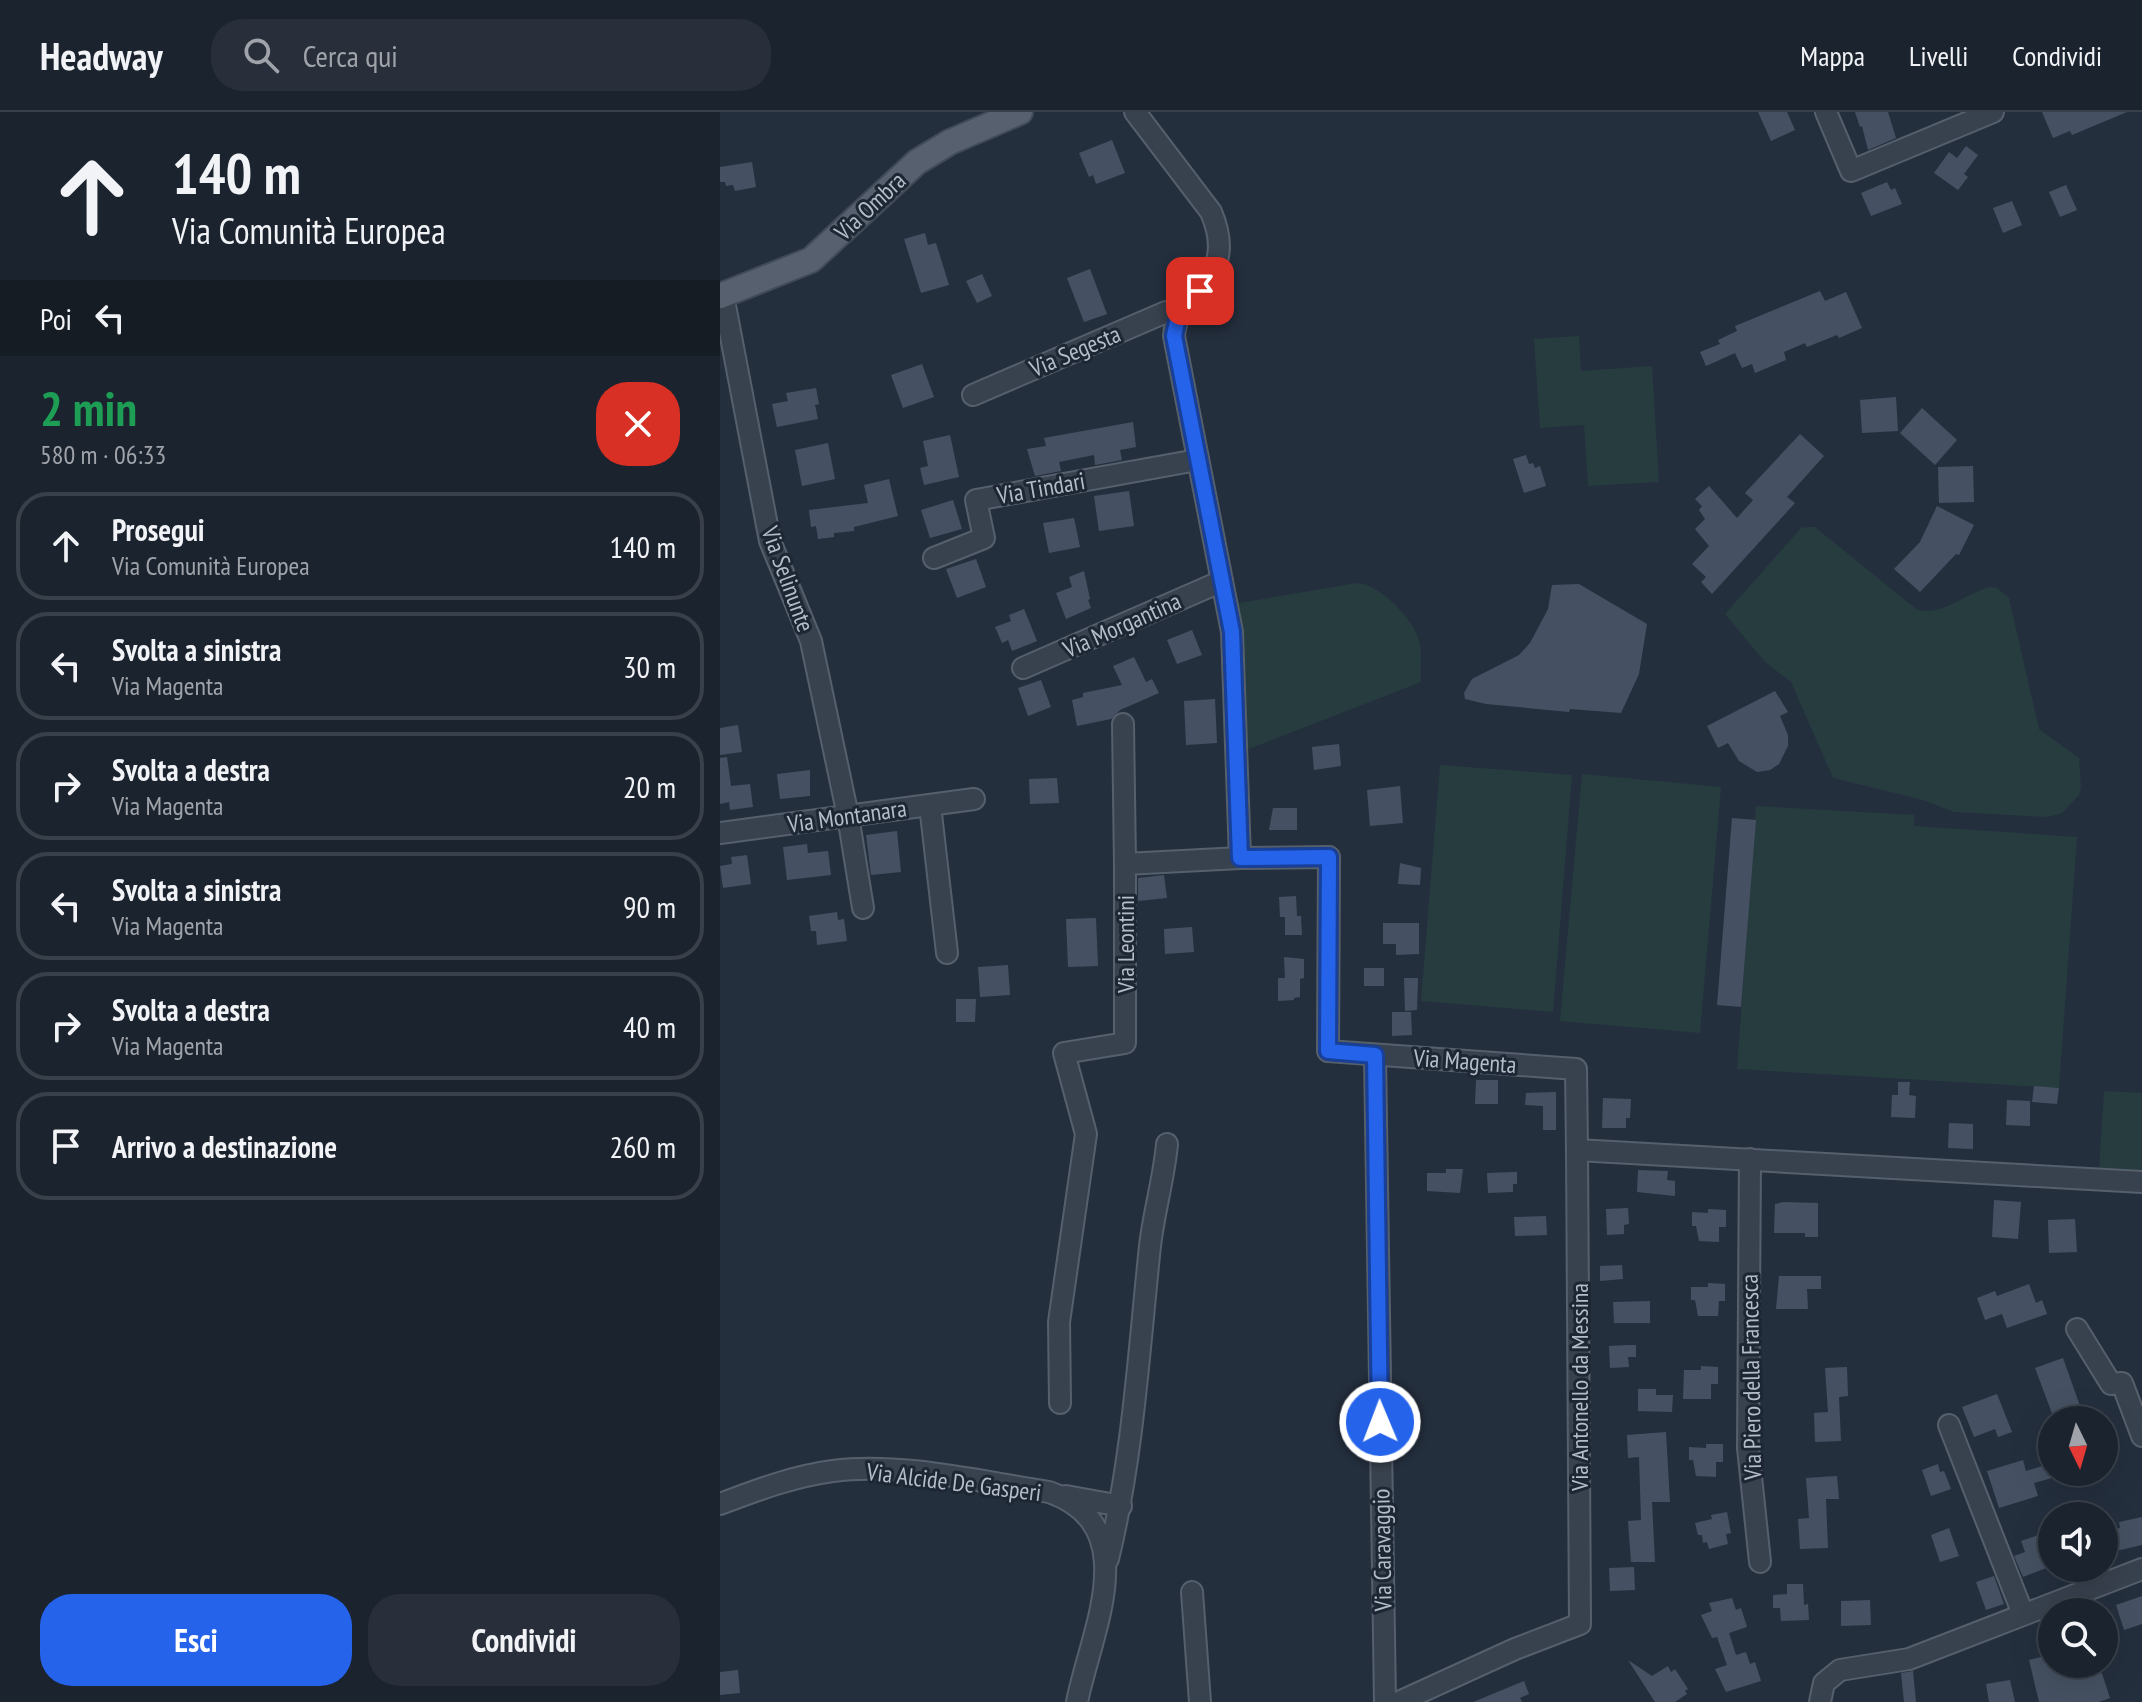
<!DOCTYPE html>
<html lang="it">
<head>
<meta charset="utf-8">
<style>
	:root { --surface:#1b232e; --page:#282f3a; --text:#f1f3f6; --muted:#a0a4aa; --line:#39404a; --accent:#2563eb }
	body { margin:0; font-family:"PT Sans Narrow",sans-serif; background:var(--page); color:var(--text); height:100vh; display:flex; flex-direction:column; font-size:30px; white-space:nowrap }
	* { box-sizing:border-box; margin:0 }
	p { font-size:26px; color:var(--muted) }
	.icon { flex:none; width:44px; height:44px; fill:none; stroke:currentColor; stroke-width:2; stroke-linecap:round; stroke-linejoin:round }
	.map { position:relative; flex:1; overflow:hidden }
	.sheet { display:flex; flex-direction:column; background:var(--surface); width:720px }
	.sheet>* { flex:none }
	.hud { background:#1b232e; color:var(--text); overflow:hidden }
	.needle { width:52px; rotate:175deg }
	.fabs { position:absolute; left:1318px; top:1294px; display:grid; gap:16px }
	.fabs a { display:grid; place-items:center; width:80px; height:80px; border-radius:50%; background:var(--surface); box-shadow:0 8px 32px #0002,0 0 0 2px var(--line); font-size:40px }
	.pin { position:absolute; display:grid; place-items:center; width:68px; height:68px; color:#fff; margin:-34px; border-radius:16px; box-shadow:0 4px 12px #0006 }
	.me { position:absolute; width:88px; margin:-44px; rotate:359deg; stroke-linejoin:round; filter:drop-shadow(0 0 6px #0008) }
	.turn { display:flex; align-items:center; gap:28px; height:168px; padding:0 40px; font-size:36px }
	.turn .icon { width:104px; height:104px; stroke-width:2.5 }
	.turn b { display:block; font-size:56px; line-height:68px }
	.then { display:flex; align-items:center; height:76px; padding:0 40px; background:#0003; gap:16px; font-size:30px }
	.round { display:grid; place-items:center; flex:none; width:84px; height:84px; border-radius:32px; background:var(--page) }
	.head { display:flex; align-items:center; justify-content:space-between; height:136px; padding:0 40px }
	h1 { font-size:48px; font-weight:800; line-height:60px; color:#1e9e55 }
	.primary-button { display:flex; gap:16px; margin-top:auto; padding:16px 40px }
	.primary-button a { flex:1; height:92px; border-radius:32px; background:var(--accent); color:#fff; font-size:32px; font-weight:800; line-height:92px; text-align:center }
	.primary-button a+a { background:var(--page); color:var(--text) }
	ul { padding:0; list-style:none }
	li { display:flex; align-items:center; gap:24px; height:108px; margin:0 16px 12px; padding:0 24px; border:4px solid var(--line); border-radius:32px }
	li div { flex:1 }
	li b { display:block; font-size:30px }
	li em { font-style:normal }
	header { display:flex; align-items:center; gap:48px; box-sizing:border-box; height:112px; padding:0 40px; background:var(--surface); border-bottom:2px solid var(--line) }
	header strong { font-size:38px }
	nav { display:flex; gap:44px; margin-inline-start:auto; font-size:28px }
	.search { width:560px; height:72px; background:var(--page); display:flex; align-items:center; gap:20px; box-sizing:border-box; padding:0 28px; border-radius:32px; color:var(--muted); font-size:30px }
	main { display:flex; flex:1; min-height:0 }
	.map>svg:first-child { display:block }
</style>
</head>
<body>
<header>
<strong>Headway</strong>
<div class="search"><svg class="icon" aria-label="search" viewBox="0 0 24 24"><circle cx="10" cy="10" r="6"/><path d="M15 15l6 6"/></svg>Cerca qui</div>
<nav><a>Mappa</a><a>Livelli</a><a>Condividi</a></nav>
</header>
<main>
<section class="sheet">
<div class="hud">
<div class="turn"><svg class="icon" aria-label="ahead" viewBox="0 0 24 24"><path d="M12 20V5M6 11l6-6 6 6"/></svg><div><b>140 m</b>Via Comunità Europea</div></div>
<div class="then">Poi<svg class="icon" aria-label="left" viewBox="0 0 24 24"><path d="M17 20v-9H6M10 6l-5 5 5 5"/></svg></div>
</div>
<div class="head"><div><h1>2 min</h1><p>580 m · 06:33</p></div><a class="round" style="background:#d93025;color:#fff"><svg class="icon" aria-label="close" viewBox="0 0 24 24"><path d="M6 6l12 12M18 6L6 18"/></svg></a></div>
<ul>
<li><svg class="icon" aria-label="ahead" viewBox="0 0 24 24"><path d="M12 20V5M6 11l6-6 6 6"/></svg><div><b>Prosegui</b><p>Via Comunità Europea</p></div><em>140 m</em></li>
<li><svg class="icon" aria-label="left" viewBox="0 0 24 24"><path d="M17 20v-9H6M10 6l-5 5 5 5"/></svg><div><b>Svolta a sinistra</b><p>Via Magenta</p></div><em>30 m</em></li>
<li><svg class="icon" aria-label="right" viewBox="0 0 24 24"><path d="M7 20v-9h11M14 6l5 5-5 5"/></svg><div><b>Svolta a destra</b><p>Via Magenta</p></div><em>20 m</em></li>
<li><svg class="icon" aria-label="left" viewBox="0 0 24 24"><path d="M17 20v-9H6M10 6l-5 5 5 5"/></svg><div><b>Svolta a sinistra</b><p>Via Magenta</p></div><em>90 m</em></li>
<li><svg class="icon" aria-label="right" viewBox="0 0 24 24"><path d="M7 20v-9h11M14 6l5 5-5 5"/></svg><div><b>Svolta a destra</b><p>Via Magenta</p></div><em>40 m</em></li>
<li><svg class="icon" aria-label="arrive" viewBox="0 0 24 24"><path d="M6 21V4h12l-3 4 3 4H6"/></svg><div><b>Arrivo a destinazione</b></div><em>260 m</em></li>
</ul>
<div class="primary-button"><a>Esci</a><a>Condividi</a></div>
</section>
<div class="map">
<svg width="1422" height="1590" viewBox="0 0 1422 1590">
	<rect width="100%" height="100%" fill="#242f3e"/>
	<g fill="#263c3f">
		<polygon points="859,224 861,259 932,254 939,370 868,374 864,313 820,316 814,227"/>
		<path d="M 1089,415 L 1095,415 L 1196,497 C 1220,506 1246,481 1270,475 L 1277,476 L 1289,486 L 1319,617 L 1359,646 L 1361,676 L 1359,683 L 1342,701 L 1327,705 L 1234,700 L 1203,688 L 1113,666 L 1071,570 L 1045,550 L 1005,502 L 1081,416 Z"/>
		<path d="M 637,471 C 658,471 691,505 698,525 C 703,538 700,556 701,570 L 526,638 L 514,492 Z"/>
		<polygon points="720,653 852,663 833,900 701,889"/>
		<polygon points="862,662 1001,675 980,921 840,909"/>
		<polygon points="1036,694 1194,703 1194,714 1357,725 1339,976 1017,957"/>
		<polygon points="1384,979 1422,981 1422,1061 1379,1058"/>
	</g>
	<g fill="#455162">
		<polygon points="1038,0 1067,0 1075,18 1051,29"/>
		<polygon points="1135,0 1168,0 1176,26 1148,38 1142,14 1140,15"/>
		<polygon points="1322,0 1407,0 1352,23 1350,19 1333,26"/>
		<polygon points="392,28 405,61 376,72 373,63 369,65 359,41"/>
		<polygon points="1246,34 1258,43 1244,62 1248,65 1238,78 1214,61 1229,40 1237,46"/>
		<polygon points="32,50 36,75 15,79 13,73 6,74 5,70 0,70 0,55"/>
		<polygon points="1167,70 1171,78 1175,76 1182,92 1151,104 1141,81"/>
		<polygon points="1346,73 1357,98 1340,105 1329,80"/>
		<polygon points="1292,89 1302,113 1283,121 1273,96"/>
		<polygon points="205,121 208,133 216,131 229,173 201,181 184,127"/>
		<polygon points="370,157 387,202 364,210 347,166"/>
		<polygon points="262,162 272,184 257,191 246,169"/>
		<polygon points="1100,179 1105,189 1126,180 1142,216 1119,226 1117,223 1087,235 1085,231 1064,240 1066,248 1035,261 1032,252 1022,256 1015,241 986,254 980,240 1000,232 998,228 1017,219 1015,214"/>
		<polygon points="202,252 214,285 183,296 171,263"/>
		<polygon points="96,276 99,292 95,293 98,307 57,315 52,292 68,289 66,281"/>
		<polygon points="1176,285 1178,319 1142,321 1140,288"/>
		<polygon points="1202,296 1237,328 1215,353 1180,321"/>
		<polygon points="413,310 416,335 400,338 402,348 375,353 374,343 339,350 341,359 315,364 307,337 326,334 324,326"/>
		<polygon points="1080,322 1104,344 1067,385 1075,391 992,482 981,470 986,465 972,452 989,434 975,417 985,407 979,398 982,394 975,387 989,374 1017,406 1033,388 1025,381"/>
		<polygon points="230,323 239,365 204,373 200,356 208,354 203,329"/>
		<polygon points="108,331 115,367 82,374 75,338"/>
		<polygon points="806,343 809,352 813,351 815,356 820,354 826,374 804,381 793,347"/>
		<polygon points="1253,354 1254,390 1219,391 1218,355"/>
		<polygon points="169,367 178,404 134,415 134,419 114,421 114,425 98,427 96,414 91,415 89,398 148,391 144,373"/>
		<polygon points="409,379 414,414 379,419 374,384"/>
		<polygon points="233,388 242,417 210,426 201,398"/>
		<polygon points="1217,394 1254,413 1239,443 1236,442 1200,480 1174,457 1200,430"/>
		<polygon points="354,406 360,435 329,441 323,411"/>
		<polygon points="256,447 266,475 237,486 226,457"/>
		<polygon points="364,459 370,487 368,488 371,496 346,507 336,481 352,475 349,465"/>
		<polygon points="859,472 927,512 919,562 901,601 850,597 849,600 766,592 745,587 744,581 752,567 799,543 810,531 828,497 832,473"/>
		<polygon points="304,497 317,529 292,539 288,528 282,531 275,515 291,509 289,503"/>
		<polygon points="472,518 482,543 457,552 447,528"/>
		<polygon points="414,545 426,570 432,567 439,581 400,598 391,607 357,614 352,588 363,585 363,581 402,573 393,554"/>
		<polygon points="321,568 331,595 308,604 298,576"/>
		<polygon points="1055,579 1068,600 1060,604 1068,623 1068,634 1059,652 1050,658 1037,660 1019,649 1008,631 998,636 987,614"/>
		<polygon points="495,587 497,631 466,633 464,589"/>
		<polygon points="18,613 22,640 0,643 0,616"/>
		<polygon points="619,632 621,654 594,658 592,635"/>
		<polygon points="7,645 11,674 30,672 33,695 10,698 9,690 0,692 0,646"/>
		<polygon points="90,658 90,684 60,687 57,662"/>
		<polygon points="337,666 339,691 310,692 309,667"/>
		<polygon points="680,674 683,711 650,714 647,678"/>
		<polygon points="553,696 577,696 577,718 549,718"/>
		<polygon points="1012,706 1036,708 1021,895 997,893"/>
		<polygon points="177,719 181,760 151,763 146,723"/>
		<polygon points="87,732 88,741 108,739 111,763 67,768 63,735"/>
		<polygon points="27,743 31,772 3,776 0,754 12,752 11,745"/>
		<polygon points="680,751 701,756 700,773 678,772"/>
		<polygon points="444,763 447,786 418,789 418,766"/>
		<polygon points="576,784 577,804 581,804 582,823 565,823 565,805 560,805 559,785"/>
		<polygon points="117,800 118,808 124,807 127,829 97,833 96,819 91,819 89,804"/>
		<polygon points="376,806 378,854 348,855 346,807"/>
		<polygon points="663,811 699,811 699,842 676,843 676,832 663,832"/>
		<polygon points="472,815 474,840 445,842 444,817"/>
		<polygon points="564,845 584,847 584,866 580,867 580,885 574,886 574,888 558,889 558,866 565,866"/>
		<polygon points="288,853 290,883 260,885 258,855"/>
		<rect x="644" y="856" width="20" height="18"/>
		<polygon points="684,866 698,866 697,898 685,899"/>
		<polygon points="236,887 256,887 255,910 236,910"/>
		<polygon points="672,900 691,900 692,923 672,924"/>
		<polygon points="756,968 778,968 778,992 755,992"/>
		<polygon points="1178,970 1190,970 1189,983 1196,984 1195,1006 1171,1005 1172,983 1178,983"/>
		<polygon points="1314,974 1339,976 1337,992 1312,990"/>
		<polygon points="836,980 836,1018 823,1018 823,994 805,993 806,981"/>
		<polygon points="883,986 911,987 910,1006 906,1006 906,1016 882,1016"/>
		<polygon points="1287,988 1310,989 1310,1014 1286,1013"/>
		<polygon points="1229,1011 1253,1012 1253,1037 1228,1036"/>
		<polygon points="726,1057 743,1057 740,1081 707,1079 707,1061 726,1061"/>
		<polygon points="918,1058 948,1059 947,1068 955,1069 955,1084 917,1080"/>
		<polygon points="797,1060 797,1072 793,1072 793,1080 768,1081 767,1061"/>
		<polygon points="1274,1088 1301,1090 1298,1127 1272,1125"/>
		<polygon points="1064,1090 1098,1091 1098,1125 1085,1125 1085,1121 1054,1121 1055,1092"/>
		<polygon points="908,1096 909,1112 904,1113 904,1122 887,1123 886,1097"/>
		<polygon points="988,1097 1006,1098 1006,1115 999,1115 999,1130 979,1129 976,1114 972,1114 972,1100 988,1101"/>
		<polygon points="826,1104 827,1123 795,1124 794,1105"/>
		<polygon points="1355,1107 1357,1140 1329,1141 1328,1108"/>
		<polygon points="902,1153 903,1167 880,1169 880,1154"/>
		<polygon points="1059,1164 1101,1164 1101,1177 1087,1177 1088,1197 1056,1197"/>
		<polygon points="988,1171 1005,1172 1005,1189 999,1189 998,1204 978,1204 975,1188 971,1188 971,1175 988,1175"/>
		<polygon points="1309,1172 1316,1191 1322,1188 1327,1202 1287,1216 1282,1202 1265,1208 1257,1186 1275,1179 1277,1184"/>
		<polygon points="930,1189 930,1211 894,1211 893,1190"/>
		<polygon points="908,1233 916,1233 916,1245 908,1245 909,1255 890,1256 889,1234"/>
		<polygon points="1343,1246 1360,1294 1333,1304 1315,1256"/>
		<polygon points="981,1254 998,1255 998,1272 991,1272 991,1287 963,1287 964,1258 981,1258"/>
		<polygon points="1127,1255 1128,1284 1119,1285 1121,1329 1095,1330 1094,1301 1108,1300 1105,1256"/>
		<polygon points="918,1277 936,1277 936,1283 953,1283 952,1300 918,1299"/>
		<polygon points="1277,1282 1292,1320 1278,1325 1275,1317 1254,1325 1242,1295"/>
		<polygon points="946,1320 950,1390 932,1390 935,1450 911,1450 908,1409 921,1408 919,1345 908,1346 907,1323"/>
		<polygon points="986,1332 1003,1332 1003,1350 996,1350 996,1365 976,1364 973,1348 969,1348 969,1335 986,1336"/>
		<polygon points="1303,1348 1306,1359 1332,1351 1332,1366 1314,1371 1318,1384 1279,1396 1267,1359"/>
		<polygon points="1218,1352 1220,1360 1224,1359 1231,1377 1211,1384 1202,1358"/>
		<polygon points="1117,1364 1119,1387 1106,1387 1108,1436 1080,1437 1078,1407 1089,1406 1086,1366"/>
		<polygon points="1007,1400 1011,1421 1006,1422 1008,1432 989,1437 987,1430 983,1431 982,1423 978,1423 975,1411 992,1407 991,1403"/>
		<polygon points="1422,1405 1422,1433 1396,1439 1391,1418 1400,1416 1399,1410"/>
		<polygon points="1229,1416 1239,1444 1220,1450 1211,1423"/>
		<polygon points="1321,1422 1332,1454 1303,1465 1294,1444 1305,1440 1301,1429"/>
		<polygon points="914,1455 915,1478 890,1479 889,1456"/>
		<polygon points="1274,1464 1284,1492 1266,1498 1256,1470"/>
		<polygon points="1067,1472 1083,1472 1084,1493 1088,1492 1089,1508 1061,1509 1060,1496 1053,1496 1053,1483 1067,1482"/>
		<polygon points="1422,1484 1422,1512 1404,1518 1396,1493"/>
		<polygon points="1012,1486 1016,1498 1021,1496 1027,1515 1009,1521 1016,1543 1026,1540 1030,1552 1035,1550 1041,1569 1006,1580 995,1557 1007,1553 997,1525 992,1526 981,1503 992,1499 989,1491"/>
		<polygon points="1150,1488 1151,1513 1121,1514 1121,1489"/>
		<polygon points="1328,1543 1331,1552 1379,1552 1390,1586 1379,1590 1319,1590 1309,1548"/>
		<polygon points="908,1548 932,1564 948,1554 951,1560 955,1557 968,1577 965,1579 967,1582 955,1590 935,1590"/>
		<polygon points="18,1558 20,1581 0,1583 0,1560"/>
		<polygon points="1193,1559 1196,1590 1184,1590 1181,1561"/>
		<polygon points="1290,1568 1295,1590 1269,1590 1266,1572"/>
		<polygon points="804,1569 809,1582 800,1586 802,1590 753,1590"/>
	</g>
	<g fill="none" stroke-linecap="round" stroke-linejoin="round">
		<defs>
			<g id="minor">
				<path d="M 415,0 L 491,100 C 521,171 457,175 454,224 L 512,520 L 520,746 L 609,745 L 608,939 L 856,957 L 857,1038 L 1422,1070"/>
				<polyline points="1106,0 1131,59 1273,0"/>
				<polyline points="3,183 50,429 91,529 128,704 143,796"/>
				<polyline points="253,283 446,200 458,205"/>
				<polyline points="214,446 264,426 256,388 477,348"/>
				<polyline points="303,556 502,469"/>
				<polyline points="403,612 405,752"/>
				<polyline points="210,693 227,841"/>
				<polyline points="0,721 254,687"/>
				<polyline points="655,943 665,1590"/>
				<polyline points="1030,1047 1028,1336 1040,1450"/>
				<polyline points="1357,1217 1391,1272 1402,1271 1422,1324"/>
				<polyline points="340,1291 339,1210 366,1022 344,941 405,931 405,752 520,746"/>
				<polyline points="1229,1313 1303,1502"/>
				<polyline points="346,1384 401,1394"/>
				<path d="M 0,1392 C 37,1378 74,1364 113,1359 C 181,1350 261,1370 329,1380 C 426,1414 371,1519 357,1590"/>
				<path d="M 388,1447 C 413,1345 419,1238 430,1134 C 434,1099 444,1066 447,1032"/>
				<polyline points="472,1480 480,1590"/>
				<polyline points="679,1590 795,1537 860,1512 857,1038"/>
				<polyline points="1100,1590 1104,1571 1120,1558 1189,1547 1422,1457"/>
			</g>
			<polyline id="major" points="0,184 91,148 197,50 230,30 300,0"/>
		</defs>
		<use href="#minor" stroke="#565f6c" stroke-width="24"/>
		<use href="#major" stroke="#414a57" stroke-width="28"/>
		<use href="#minor" stroke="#38414e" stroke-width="20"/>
		<use href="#major" stroke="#56606e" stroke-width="24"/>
	</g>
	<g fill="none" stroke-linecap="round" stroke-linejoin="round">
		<defs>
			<polyline id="route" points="480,179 458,205 454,224 512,520 520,746 609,745 608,939 655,943 660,1310"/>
		</defs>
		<use href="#route" stroke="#184099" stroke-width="20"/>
		<use href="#route" stroke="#2563eb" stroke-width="14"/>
	</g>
	<g text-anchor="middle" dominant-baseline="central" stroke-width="6" stroke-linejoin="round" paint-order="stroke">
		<g font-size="24" fill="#b4bcc9" stroke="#1d2633">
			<text transform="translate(150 94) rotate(-43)">Via Ombra</text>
			<text transform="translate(355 239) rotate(-23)">Via Segesta</text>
			<text transform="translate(321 376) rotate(-10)">Via Tindari</text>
			<text transform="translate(68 467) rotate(70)">Via Selinunte</text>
			<text transform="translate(402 513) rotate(-24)">Via Morgantina</text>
			<text transform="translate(127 704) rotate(-8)">Via Montanara</text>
			<text transform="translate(405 832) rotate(-90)">Via Leontini</text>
			<text transform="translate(745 949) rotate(4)">Via Magenta</text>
			<text transform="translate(1031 1265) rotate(-91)">Via Piero della Francesca</text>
			<text transform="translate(859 1275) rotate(-90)">Via Antonello da Messina</text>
			<text transform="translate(234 1370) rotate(7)">Via Alcide De Gasperi</text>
			<text transform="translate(662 1438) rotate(-91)">Via Caravaggio</text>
		</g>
	</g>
</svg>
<div class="fabs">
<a><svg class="needle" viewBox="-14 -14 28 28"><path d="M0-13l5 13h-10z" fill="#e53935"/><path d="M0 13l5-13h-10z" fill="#a0a4aa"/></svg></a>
<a><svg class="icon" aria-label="sound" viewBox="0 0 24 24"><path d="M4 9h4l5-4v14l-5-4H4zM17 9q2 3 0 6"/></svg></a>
<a><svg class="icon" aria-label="search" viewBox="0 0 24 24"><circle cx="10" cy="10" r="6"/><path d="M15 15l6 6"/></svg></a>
</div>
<div class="pin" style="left:480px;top:179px;background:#d93025"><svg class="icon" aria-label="arrive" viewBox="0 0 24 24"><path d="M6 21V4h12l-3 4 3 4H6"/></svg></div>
<svg class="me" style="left:660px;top:1310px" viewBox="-20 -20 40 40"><circle r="17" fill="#2563eb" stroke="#fff" stroke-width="3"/><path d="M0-11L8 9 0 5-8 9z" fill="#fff"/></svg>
</div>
</main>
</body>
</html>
